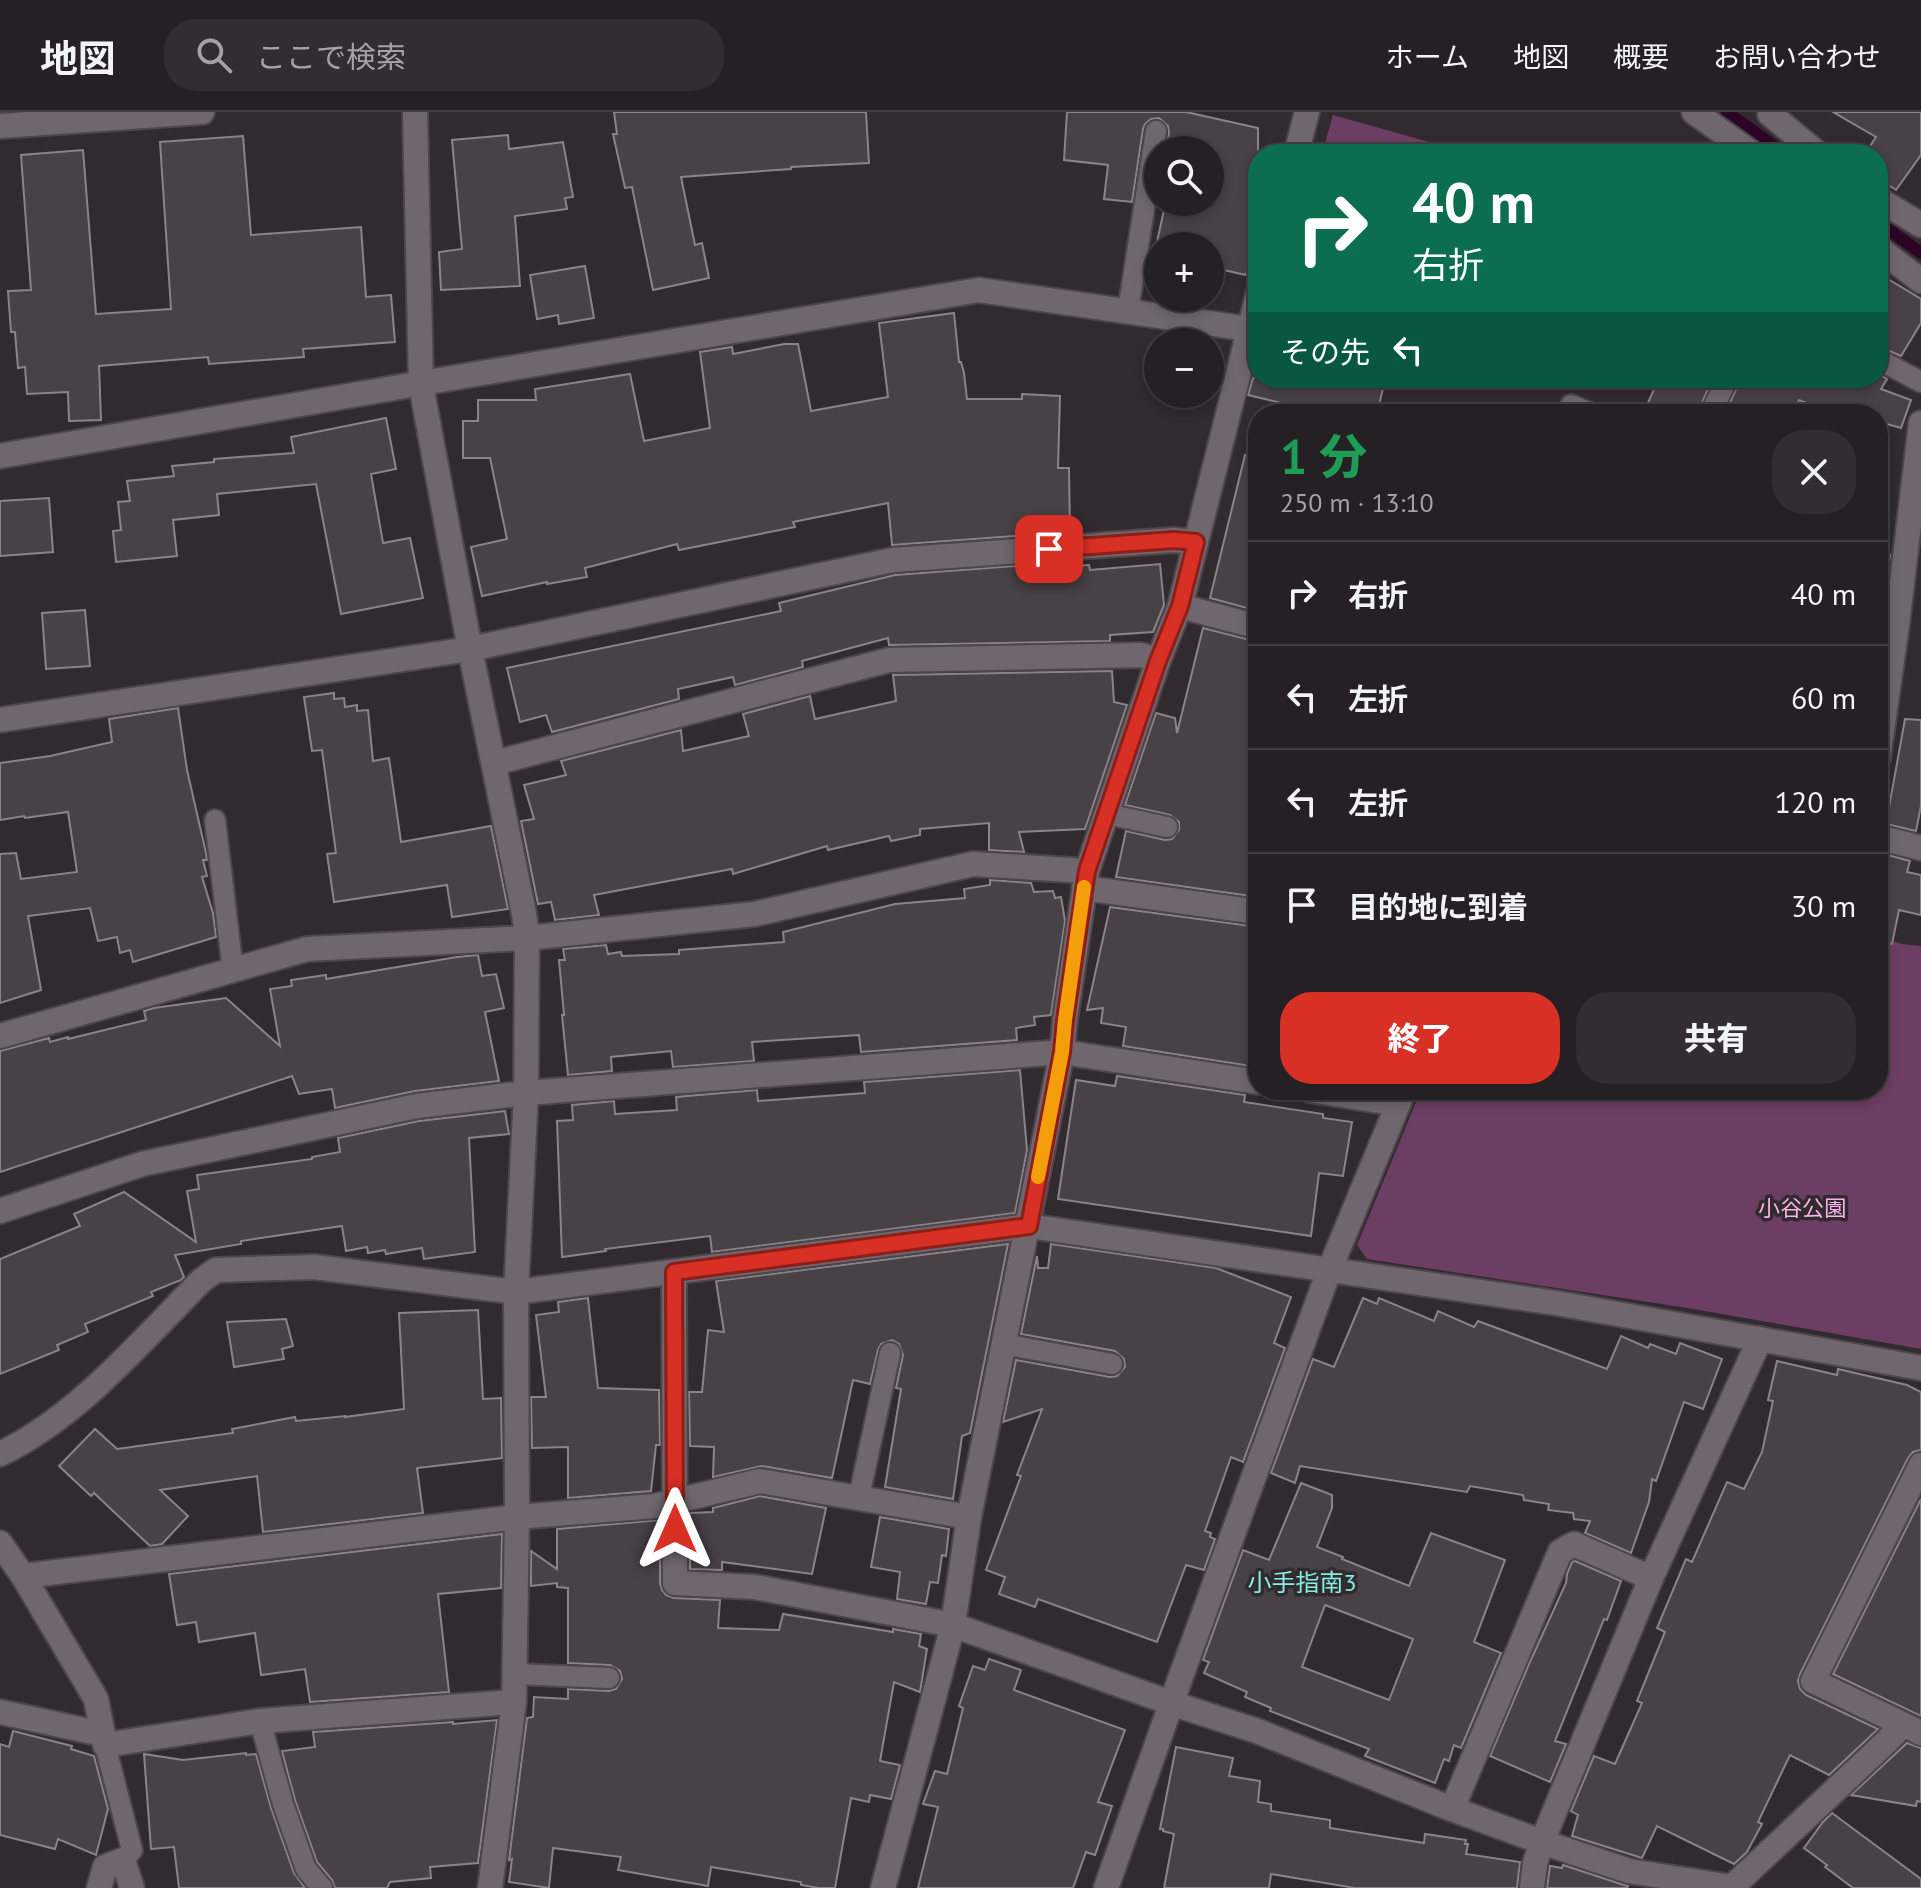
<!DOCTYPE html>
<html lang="ja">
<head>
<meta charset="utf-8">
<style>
	:root { --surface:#252023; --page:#312d30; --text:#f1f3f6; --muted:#a3a3a6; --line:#423e41; --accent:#d93025 }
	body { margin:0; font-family:"PT Sans","Noto Sans JP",sans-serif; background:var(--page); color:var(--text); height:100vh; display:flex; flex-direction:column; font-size:30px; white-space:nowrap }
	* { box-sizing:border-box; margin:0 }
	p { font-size:26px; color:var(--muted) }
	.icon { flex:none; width:44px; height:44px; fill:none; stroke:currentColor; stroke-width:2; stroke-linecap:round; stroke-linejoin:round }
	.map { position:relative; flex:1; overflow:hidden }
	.side { position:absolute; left:1248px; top:292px; width:640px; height:696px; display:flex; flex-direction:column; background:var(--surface); border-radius:32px; box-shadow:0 4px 12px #0003,0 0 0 2px var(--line) }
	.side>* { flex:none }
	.guide { position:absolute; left:1248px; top:32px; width:640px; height:244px; border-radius:32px; box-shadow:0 4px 12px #0003,0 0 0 2px var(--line); background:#0b6e4f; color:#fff; overflow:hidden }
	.fabs { position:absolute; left:1144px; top:24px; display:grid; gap:16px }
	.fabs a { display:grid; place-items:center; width:80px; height:80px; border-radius:50%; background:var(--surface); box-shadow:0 4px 12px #0003,0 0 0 2px var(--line); font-size:40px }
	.pin { position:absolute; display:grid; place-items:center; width:68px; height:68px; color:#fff; margin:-34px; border-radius:16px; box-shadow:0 4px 12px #0006 }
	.me { position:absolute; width:88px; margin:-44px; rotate:0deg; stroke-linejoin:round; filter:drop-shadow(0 0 6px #0008) }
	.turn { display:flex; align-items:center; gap:28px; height:168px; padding:0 32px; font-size:36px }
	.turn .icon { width:104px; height:104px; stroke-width:2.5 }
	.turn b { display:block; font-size:56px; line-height:68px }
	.then { display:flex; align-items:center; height:76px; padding:0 32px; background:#0003; gap:16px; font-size:30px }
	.round { display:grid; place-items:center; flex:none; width:84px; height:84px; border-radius:32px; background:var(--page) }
	.overview { display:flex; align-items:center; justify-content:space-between; height:136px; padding:0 32px }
	h1 { font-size:48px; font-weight:800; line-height:60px; color:#1e9e55 }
	.action { display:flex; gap:16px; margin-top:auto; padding:16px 32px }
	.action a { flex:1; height:92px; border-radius:32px; background:var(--accent); color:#fff; font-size:32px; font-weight:800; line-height:92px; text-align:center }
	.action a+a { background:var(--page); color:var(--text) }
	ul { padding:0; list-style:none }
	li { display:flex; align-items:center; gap:24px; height:104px; padding:0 32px; border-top:2px solid var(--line) }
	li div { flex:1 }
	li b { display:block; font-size:30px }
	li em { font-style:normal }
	header { display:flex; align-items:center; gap:48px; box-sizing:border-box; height:112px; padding:0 40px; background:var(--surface); border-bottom:2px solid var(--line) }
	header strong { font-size:38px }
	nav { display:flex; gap:44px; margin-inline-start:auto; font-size:28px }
	.search { width:560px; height:72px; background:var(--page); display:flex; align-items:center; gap:20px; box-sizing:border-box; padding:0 28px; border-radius:32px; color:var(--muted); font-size:30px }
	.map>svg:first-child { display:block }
</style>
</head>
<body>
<header>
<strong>地図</strong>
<div class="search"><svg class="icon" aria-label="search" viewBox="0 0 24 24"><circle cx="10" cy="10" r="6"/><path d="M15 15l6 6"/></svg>ここで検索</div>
<nav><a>ホーム</a><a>地図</a><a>概要</a><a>お問い合わせ</a></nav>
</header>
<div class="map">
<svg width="1921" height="1776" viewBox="0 0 1921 1776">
	<rect width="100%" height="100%" fill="#312a2f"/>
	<g fill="#6d3e63">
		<polygon points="1333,3 1472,42 1322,42"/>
		<polygon points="1878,824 1902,832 1921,834 1921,1237 1688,1196 1367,1147 1357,1133 1421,978 1878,978"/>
	</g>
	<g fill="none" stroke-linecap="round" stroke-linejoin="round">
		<g stroke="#2d0326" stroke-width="12">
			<polyline points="1727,0 1785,42"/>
			<polyline points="1878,110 1921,141"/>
		</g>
	</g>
	<g fill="#484146" stroke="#8b8389" stroke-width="2" fill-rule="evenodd">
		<polygon points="614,0 866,0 869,51 791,55 791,57 681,65 695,133 702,131 709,166 653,178 632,75 625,76 613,22 617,22"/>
		<polygon points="1067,0 1186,0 1258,16 1258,107 1246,163 1210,155 1210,134 1158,134 1158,145 1154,144 1165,93 1158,93 1158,90 1210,90 1210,38 1166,38 1169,21 1168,14 1159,6 1151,7 1145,12 1143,17 1132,90 1104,87 1108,53 1064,48"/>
		<polygon points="1833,0 1921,0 1921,43 1896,78 1878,66 1878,42 1865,42 1876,25"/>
		<polygon points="508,23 509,37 563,30 573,85 565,86 567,97 515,104 520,174 441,178 439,140 462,137 452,28"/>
		<polygon points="243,24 251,123 361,115 366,185 391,183 395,230 303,237 304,245 209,252 208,245 99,254 101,308 69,309 68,280 27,282 25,255 18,256 15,220 11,220 8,179 31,178 21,43 83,38 96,202 171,197 160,30"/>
		<polygon points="585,154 594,206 559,212 558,203 537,207 530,163"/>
		<polygon points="1878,161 1921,187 1921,211 1901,244 1878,234"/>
		<polygon points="954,201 959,250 961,250 964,261 967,287 1022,287 1022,282 1060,284 1058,356 1069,356 1069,358 1070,420 892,433 888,391 793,410 795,415 679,438 677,432 585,456 587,465 547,472 547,470 482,484 471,435 507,427 490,346 463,346 463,309 478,309 478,288 536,288 535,277 630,262 644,329 710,316 700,240 732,235 733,242 784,232 798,232 811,299 888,285 879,211"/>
		<polygon points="1878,262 1887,267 1881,277 1911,288 1901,316 1880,310 1878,312 1878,302 1834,302 1799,288 1793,302 1725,302 1741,266 1878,266"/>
		<polygon points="1253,266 1361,266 1384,272 1377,302 1327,302 1248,283"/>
		<polygon points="1659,266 1713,266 1697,302 1643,302"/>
		<polygon points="386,306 396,357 371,362 383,431 410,426 423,486 341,502 316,372 217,382 219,403 173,408 177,444 116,450 113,419 121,418 118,390 130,389 127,369 174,364 172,354 214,350 214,347 294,341 291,325"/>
		<polygon points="1245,343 1258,345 1258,499 1210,486"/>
		<polygon points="49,386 53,440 0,444 0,389"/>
		<polygon points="1878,438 1890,443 1884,494 1878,493"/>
		<polygon points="1070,450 1070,454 1089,453 1090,458 1160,452 1164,493 1153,520 1110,523 1110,529 889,533 888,526 802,549 803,555 735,573 733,565 678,577 679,587 552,620 546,603 520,610 507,556 781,499 779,491 895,463"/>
		<polygon points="85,498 90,554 46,557 42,501"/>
		<polygon points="1203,516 1258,530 1258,785 1116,765 1126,719 1165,728 1172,727 1179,718 1179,710 1170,703 1125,693 1156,601 1175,606 1177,621"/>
		<polygon points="1112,559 1114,590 1127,593 1085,717 1019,720 1024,740 989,738 989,711 920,717 920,723 891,729 889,724 828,738 827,734 733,762 732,757 594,783 599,803 555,808 551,790 538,792 521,709 534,707 524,673 566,663 561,649 681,618 683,639 749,624 743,602 810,584 815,607 896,589 893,563"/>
		<polygon points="334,581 334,587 344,586 345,595 357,593 357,599 368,598 373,649 389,646 401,730 491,714 508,797 452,805 447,773 334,790 327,742 336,741 322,638 312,639 304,585"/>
		<polygon points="178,596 187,658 206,741 207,748 203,748 207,764 202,765 213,801 216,825 133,850 130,838 120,841 117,825 98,829 90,796 28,804 41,878 0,891 0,742 16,741 21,767 77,760 68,700 25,706 24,704 0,708 0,651 50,644 112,630 109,607"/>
		<polygon points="1905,607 1921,608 1921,694 1916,719 1886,712"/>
		<polygon points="1881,741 1910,749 1907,760 1921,763 1921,803 1899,798 1892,832 1878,830 1878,754"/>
		<polygon points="990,768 1031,771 1034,780 1053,779 1055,786 1061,785 1065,809 1051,903 1034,905 1035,913 1016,916 1017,928 861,940 859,923 752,930 754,949 673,955 671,939 611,945 612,959 568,963 562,903 564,903 559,848 565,848 563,837 606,833 608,842 621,840 622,844 679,842 679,838 784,830 783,820 895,792 965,786 964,777 990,773"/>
		<polygon points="1110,795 1258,815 1258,924 1254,923 1250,954 1123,934 1126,915 1101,911 1103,896 1087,898"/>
		<polygon points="478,843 482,864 496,862 504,896 485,900 499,969 415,979 335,996 332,977 299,982 292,964 0,1060 0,939 49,926 50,930 68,925 68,927 146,908 144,899 154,896 226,886 280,934 270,877 292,874 291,868 326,863 326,867 457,845"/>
		<polygon points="1020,958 1027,1038 1015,1101 712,1140 710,1124 605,1137 606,1139 562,1145 557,1009 573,1008 572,993 614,989 615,1002 677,998 676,985 757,978 758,989 865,981 864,970"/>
		<polygon points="1117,964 1245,983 1244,990 1323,1002 1323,1006 1352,1010 1343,1064 1319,1061 1311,1124 1058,1087 1076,968 1115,974"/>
		<polygon points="505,999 509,1022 469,1026 475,1140 424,1147 422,1136 386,1142 385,1138 368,1141 367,1135 346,1139 342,1114 241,1129 241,1132 175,1143 184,1165 181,1168 151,1180 153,1184 85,1212 88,1220 57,1233 59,1238 0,1262 0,1147 80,1114 74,1102 124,1080 196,1130 187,1079 199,1077 197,1063 312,1047 312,1045 340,1040 338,1026 419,1009"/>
		<polygon points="1008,1132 970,1321 962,1324 953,1387 885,1375 901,1277 896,1276 903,1243 899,1232 892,1228 881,1232 878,1238 870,1272 853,1268 832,1366 762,1354 713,1365 714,1335 690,1334 689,1280 702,1280 708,1218 724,1220 716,1169"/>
		<polygon points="1051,1132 1216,1156 1291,1185 1274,1231 1285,1236 1243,1350 1231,1345 1205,1419 1211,1421 1210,1425 1215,1427 1204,1458 1186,1453 1157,1530 1038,1487 1035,1495 999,1482 1005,1465 986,1458 1021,1364 1017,1363 1042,1297 1003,1310 1016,1248 1110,1265 1117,1264 1125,1255 1124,1247 1115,1239 1021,1222 1037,1144 1038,1156 1048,1156"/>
		<polygon points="588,1186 598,1276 659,1278 660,1333 656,1333 651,1379 568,1386 568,1335 532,1336 531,1285 546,1285 536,1203 559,1200 558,1190"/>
		<polygon points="1363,1186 1377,1192 1379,1186 1434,1209 1438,1199 1474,1215 1478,1209 1607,1257 1621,1224 1648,1236 1650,1232 1676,1242 1680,1231 1722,1247 1703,1297 1684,1290 1656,1369 1652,1367 1649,1390 1631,1441 1585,1421 1590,1409 1574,1407 1573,1401 1548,1398 1549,1392 1524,1388 1523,1383 1470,1374 1467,1380 1300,1354 1295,1371 1271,1361 1313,1247 1334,1255"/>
		<polygon points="478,1198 483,1287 501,1286 502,1346 417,1356 423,1401 263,1420 257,1364 160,1378 188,1404 162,1432 150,1434 94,1381 91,1384 59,1354 95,1317 117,1337 233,1321 232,1317 295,1305 296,1309 345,1304 345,1305 404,1297 399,1201"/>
		<polygon points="286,1207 293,1234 282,1237 284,1247 234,1255 227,1210"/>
		<polygon points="1777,1249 1837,1263 1838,1257 1907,1273 1921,1280 1921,1338 1913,1340 1908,1346 1800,1562 1798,1569 1800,1577 1806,1583 1878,1617 1829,1663 1790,1643 1758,1710 1762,1712 1747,1740 1734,1752 1657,1714 1642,1746 1572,1724 1578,1703 1571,1699 1594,1644 1615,1652 1642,1591 1637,1589 1665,1520 1657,1516 1686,1447 1692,1450 1727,1370 1744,1377 1762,1340 1773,1289 1768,1288"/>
		<path d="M 1301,1371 L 1332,1383 L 1332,1396 L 1317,1435 L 1343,1445 L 1342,1447 L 1409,1474 L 1431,1421 L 1505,1448 L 1474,1530 L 1501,1541 L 1461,1636 L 1454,1633 L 1449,1649 L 1444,1647 L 1435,1671 L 1365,1644 L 1369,1637 L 1270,1599 L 1271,1596 L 1245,1585 L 1247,1580 L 1204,1561 L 1209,1550 L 1203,1548 L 1243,1438 L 1269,1448 ZM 1325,1493 L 1413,1527 L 1389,1588 L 1302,1555 Z"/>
		<polygon points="760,1384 826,1396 812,1462 722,1450 722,1458 690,1457 690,1401 713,1400 713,1396"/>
		<polygon points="1921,1387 1921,1604 1833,1562"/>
		<polygon points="880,1405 949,1417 946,1444 942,1443 938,1471 930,1470 926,1492 897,1487 900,1460 871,1455"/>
		<polygon points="660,1408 660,1471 662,1478 666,1483 674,1486 720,1488 718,1516 779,1518 783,1502 893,1520 893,1517 921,1522 919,1534 927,1537 920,1580 894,1570 880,1649 900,1653 891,1687 870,1683 869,1690 851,1686 835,1776 819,1776 801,1773 801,1770 711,1755 708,1774 618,1758 621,1745 553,1736 549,1776 509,1770 512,1747 509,1748 527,1606 533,1605 534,1585 568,1587 568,1577 609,1579 616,1577 622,1567 620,1559 610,1553 568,1551 568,1476 557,1475 557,1471 531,1474 531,1439 557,1457 557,1417"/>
		<polygon points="502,1422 501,1476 438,1482 449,1580 310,1590 305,1557 261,1563 255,1521 199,1530 196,1510 177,1513 169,1462"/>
		<polygon points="1575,1449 1621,1469 1607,1508 1604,1507 1555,1629 1566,1632 1550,1670 1490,1644 1529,1552 1566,1471 1567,1462 1572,1450"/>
		<polygon points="989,1547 1021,1558 1014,1578 1125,1618 1098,1690 1112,1694 1095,1743 1086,1740 1073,1776 918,1776 938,1695 923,1692 935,1659 947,1662 963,1596 959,1594 973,1554 985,1558"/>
		<polygon points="497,1608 478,1751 430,1755 431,1766 390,1770 387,1776 335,1776 332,1768 317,1750 295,1688 282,1639 315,1635 313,1620 453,1610 453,1612"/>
		<polygon points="13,1619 72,1634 71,1637 94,1644 108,1697 96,1743 58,1727 55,1737 0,1723 0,1632 9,1635"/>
		<polygon points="1907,1631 1921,1636 1921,1690 1917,1689 1916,1694 1851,1683"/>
		<polygon points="1176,1635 1233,1646 1229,1664 1260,1669 1258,1690 1271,1692 1271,1699 1330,1708 1330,1716 1424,1731 1425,1722 1466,1728 1465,1732 1468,1732 1466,1742 1520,1750 1517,1776 1355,1776 1271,1762 1269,1776 1164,1776 1174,1722 1163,1719 1163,1717 1160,1717"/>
		<polygon points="246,1641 246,1643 256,1642 271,1696 294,1761 305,1776 179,1776 174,1735 151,1737 144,1642 183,1648"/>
		<polygon points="1832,1701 1921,1767 1921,1776 1853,1776 1825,1755 1827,1753 1804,1736 1823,1710"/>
		<polygon points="1563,1753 1624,1773 1628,1774 1627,1776 1547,1776 1550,1754 1562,1756"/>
	</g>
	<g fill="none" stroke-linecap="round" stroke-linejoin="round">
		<defs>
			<g id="lane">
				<polyline points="1128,199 1156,19"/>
				<polyline points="1878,247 1921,270"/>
				<polyline points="1568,302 1571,293 1593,302"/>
				<polyline points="1710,302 1728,266"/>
				<polyline points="1878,506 1897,513"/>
				<polyline points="1107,702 1167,715"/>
				<polyline points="215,708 233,859"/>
				<polyline points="1003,1232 1112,1252"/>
				<polyline points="859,1385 890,1241"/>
				<polyline points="515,1562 609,1566"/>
				<polyline points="260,1609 283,1692 306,1757 322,1776"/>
				<polyline points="105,1633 132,1738 123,1748"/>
			</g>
			<g id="street">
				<polyline points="415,0 421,273 470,537 524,801 527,826 526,981 516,1180 517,1405 514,1590 490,1776"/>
				<polyline points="1694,0 1753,42"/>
				<polyline points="1770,2 1818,42"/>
				<polyline points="0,14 202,0"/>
				<polyline points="1296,42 1307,0"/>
				<polyline points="1878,87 1921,113"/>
				<polyline points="1878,136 1921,169"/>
				<polyline points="0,344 440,268 979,178 1249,217"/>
				<polyline points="1180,494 1258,515"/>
				<polyline points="0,608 470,537 893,448 1174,428 1196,430"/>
				<polyline points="1878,646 1897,513 1921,311"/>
				<polyline points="494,651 889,548 1141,543 1158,549"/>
				<polyline points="1878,725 1921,736"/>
				<polyline points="1084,776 1258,800"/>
				<polyline points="0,924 307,837 527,826 755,802 973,752 1087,759"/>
				<polyline points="1310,978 1398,992"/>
				<polyline points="0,1099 142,1052 417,994 526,981 1062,940 1258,970"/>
				<polyline points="674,1160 675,1471 755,1475 953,1513 1171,1591 1257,1619 1452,1697 1542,1730 1629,1759 1732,1775 1883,1633 1903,1613"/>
				<path d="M 0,1342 C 79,1304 141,1229 202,1168 L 216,1158 L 314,1155 L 516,1180 L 1029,1114 L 1556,1191 L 1921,1256"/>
				<polyline points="1921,1353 1813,1569 1921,1621"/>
				<polyline points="0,1431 23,1464 96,1587 105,1633 260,1609 514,1590"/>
				<polyline points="23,1464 517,1405 655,1394 760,1369 969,1405"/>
				<polyline points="0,1600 102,1622"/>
				<polyline points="1452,1697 1560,1440 1574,1432 1651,1466"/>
				<polyline points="99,1776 105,1755 123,1748 132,1776"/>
				<polyline points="883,1776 953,1513 969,1405 1062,940 1065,908 1087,759 1158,549 1180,494 1258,183"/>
				<polyline points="1106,1776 1180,1567 1329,1159 1404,978"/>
				<polyline points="1532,1776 1535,1751 1542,1730 1651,1466 1760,1227"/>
			</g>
		</defs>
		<use href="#lane" stroke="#4d464b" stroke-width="24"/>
		<use href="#street" stroke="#4d464b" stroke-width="28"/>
		<use href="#lane" stroke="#6f676d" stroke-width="20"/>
		<use href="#street" stroke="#6f676d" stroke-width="24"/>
	</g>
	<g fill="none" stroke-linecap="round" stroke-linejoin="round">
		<defs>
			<polyline id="route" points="675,1417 674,1160 1029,1114 1062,940 1065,908 1087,759 1158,549 1180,494 1196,430 1174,428 1049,437"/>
		</defs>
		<use href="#route" stroke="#8d1f18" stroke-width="20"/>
		<use href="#route" stroke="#d93025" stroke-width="14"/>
		<polyline stroke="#f59e0b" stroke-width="14" points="1038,1065 1062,940 1065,908 1084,775"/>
	</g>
	<g text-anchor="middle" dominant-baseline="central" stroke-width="7" stroke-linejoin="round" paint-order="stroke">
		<g font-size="22" fill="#fab2e8" stroke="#312a2f">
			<text x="1802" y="1096">小谷公園</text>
		</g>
		<g font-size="24" fill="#84ede1" stroke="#312a2f">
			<text x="1302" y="1470">小手指南3</text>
		</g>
	</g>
</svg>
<div class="fabs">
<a><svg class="icon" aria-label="search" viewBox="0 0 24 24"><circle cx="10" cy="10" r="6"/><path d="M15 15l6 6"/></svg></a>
<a>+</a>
<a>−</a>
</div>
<div class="pin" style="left:1049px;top:437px;background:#d93025"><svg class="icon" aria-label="arrive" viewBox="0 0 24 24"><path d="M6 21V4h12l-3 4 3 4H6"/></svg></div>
<svg class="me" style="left:675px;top:1417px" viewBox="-20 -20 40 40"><path d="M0-17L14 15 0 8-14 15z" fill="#d93025" stroke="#fff" stroke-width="4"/></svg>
<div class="guide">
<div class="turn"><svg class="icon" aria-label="right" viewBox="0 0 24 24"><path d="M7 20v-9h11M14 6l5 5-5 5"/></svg><div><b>40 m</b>右折</div></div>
<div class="then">その先<svg class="icon" aria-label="left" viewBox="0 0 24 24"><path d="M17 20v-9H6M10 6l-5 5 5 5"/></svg></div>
</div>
<section class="side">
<div class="overview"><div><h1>1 分</h1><p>250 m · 13:10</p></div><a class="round"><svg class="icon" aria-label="close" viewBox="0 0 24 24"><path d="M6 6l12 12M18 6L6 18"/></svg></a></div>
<ul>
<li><svg class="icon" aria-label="right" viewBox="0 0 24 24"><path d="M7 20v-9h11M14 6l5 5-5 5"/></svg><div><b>右折</b></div><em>40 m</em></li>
<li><svg class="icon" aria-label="left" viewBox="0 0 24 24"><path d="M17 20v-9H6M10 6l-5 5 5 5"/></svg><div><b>左折</b></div><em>60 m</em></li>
<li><svg class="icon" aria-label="left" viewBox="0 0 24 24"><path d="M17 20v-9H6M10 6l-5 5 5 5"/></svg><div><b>左折</b></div><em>120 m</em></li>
<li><svg class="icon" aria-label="arrive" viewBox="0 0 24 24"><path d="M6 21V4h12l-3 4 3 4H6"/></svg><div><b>目的地に到着</b></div><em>30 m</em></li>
</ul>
<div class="action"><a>終了</a><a>共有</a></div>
</section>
</div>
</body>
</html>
